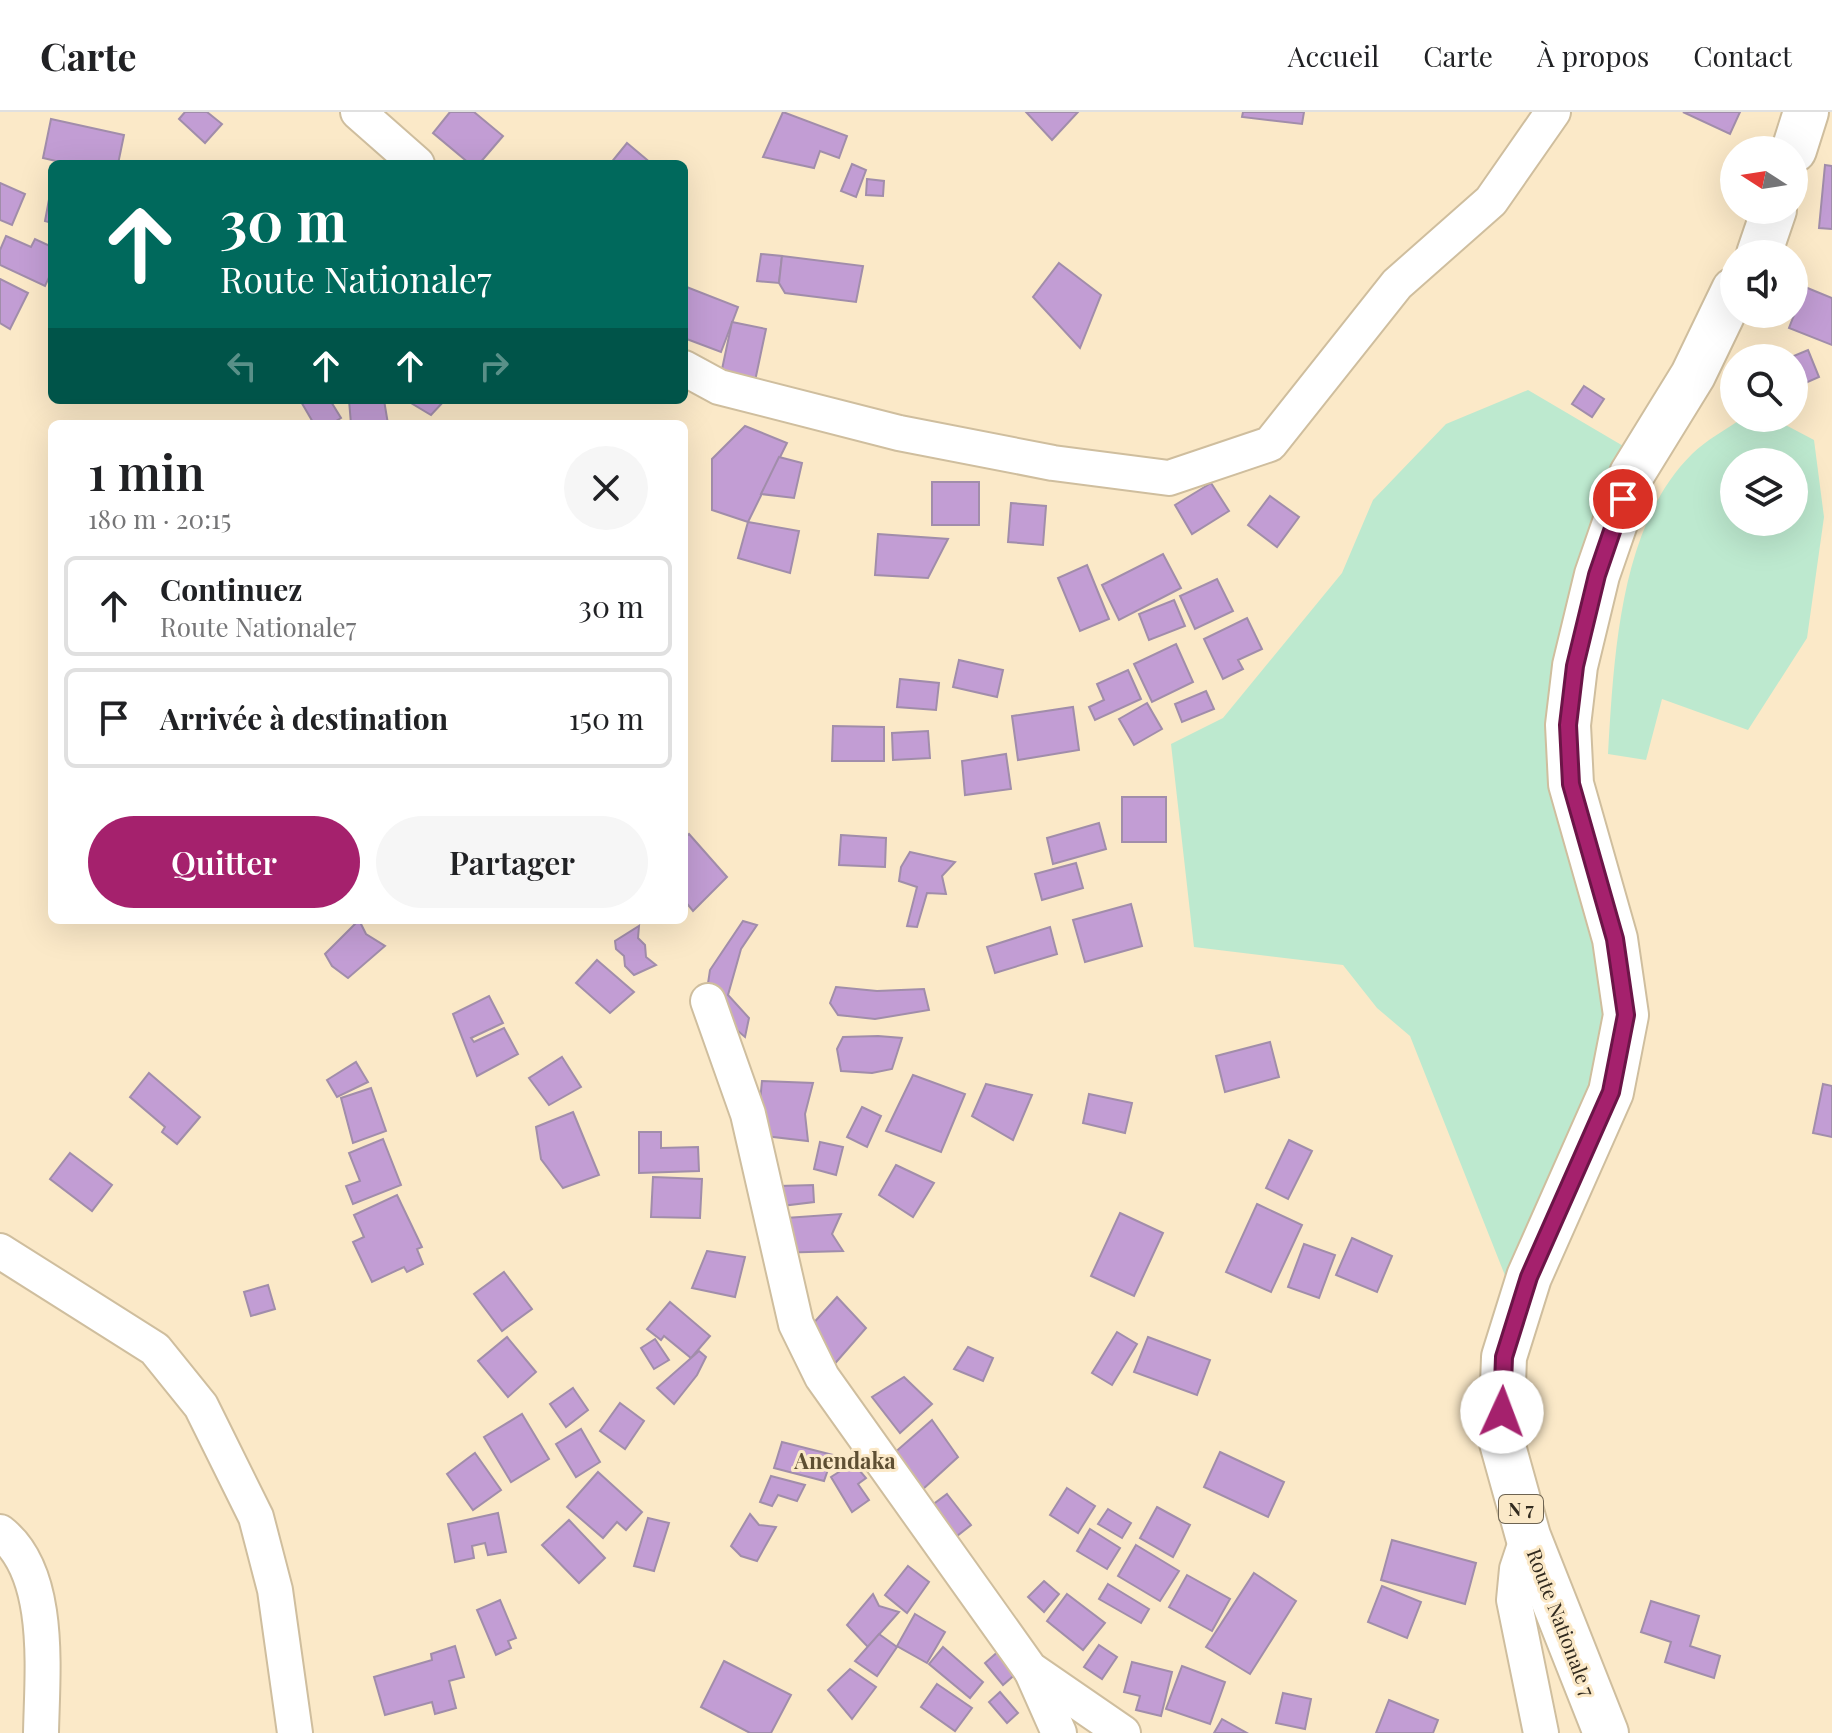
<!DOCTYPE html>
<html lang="fr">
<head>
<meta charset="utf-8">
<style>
	:root { --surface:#fff; --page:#f6f6f6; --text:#202124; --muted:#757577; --line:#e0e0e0; --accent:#a5216d }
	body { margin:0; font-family:"Playfair Display",serif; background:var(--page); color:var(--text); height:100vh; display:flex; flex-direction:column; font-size:30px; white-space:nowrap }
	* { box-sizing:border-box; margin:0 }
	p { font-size:26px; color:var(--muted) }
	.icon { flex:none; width:44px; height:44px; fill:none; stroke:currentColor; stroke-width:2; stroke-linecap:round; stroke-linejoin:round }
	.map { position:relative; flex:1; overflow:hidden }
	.details { position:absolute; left:48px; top:308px; width:640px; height:504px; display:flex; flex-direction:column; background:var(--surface); border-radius:12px; box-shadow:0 8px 32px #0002 }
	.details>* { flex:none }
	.guide { position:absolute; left:48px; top:48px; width:640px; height:244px; border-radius:12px; box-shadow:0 8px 32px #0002; background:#00695c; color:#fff; overflow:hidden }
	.needle { width:52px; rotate:282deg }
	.fabs { position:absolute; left:1720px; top:24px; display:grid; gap:16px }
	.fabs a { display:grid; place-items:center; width:88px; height:88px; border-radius:50%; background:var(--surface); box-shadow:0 8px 32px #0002; font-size:40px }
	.pin { position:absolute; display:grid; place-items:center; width:68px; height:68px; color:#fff; margin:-34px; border:4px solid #fff; border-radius:50%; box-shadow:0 2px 8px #0007 }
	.me { position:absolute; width:88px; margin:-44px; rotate:2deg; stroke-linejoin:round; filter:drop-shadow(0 0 6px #0008) }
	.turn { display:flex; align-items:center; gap:28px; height:168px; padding:0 40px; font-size:36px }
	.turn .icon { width:104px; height:104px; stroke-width:2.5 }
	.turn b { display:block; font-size:56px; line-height:68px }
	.lanes { display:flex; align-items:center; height:76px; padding:0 40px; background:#0003; justify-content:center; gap:40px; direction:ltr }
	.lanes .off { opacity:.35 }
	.round { display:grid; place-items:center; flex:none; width:84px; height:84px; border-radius:42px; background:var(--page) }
	.head { display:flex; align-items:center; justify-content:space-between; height:136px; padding:0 40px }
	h1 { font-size:48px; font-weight:600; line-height:60px }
	.primary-button { display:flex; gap:16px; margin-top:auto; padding:16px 40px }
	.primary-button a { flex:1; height:92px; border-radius:48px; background:var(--accent); color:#fff; font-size:32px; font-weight:600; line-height:92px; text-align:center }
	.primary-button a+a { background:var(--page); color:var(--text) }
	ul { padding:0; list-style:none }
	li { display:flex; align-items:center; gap:24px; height:100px; margin:0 16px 12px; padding:0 24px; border:4px solid var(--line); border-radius:12px }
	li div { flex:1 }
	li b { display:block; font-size:30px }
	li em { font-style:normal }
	header { display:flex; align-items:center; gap:48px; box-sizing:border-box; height:112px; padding:0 40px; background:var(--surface); border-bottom:2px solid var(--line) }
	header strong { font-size:38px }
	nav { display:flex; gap:44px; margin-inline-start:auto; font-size:28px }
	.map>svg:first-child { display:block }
</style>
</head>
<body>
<header>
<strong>Carte</strong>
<nav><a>Accueil</a><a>Carte</a><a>À propos</a><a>Contact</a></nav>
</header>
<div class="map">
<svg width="1832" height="1621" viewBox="0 0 1832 1621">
	<rect width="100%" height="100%" fill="#fbe9c8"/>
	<g fill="#bde9cf" fill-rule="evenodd">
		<polygon points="1528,278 1630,338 1567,514 1620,930 1508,1171 1410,924 1377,896 1343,853 1194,835 1171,632 1223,606 1342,461 1373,388 1446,312"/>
		<path d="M 1742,306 L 1776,308 L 1814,328 L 1824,405 L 1807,526 L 1748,618 L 1662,587 L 1646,648 L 1608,642 C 1614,546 1619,414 1692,342 C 1706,328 1726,318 1742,306 ZM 1734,350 L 1794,350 L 1794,410 L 1734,410 Z"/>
	</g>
	<g fill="#c29dd4" stroke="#a18daa" stroke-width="2">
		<polygon points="185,0 207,0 222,12 205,31 179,7"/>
		<polygon points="450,0 474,0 503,24 479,52 470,52 433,21"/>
		<polygon points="783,0 847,24 839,46 820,39 814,56 763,45"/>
		<polygon points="1026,0 1078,0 1052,28"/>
		<polygon points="1243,0 1304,0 1302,12 1242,5"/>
		<polygon points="1683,0 1740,0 1730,22"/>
		<polygon points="51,7 124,23 118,52 69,52 43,46"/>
		<polygon points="627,31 652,52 610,52"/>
		<polygon points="852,52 866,58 856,85 841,79"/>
		<polygon points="1825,53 1832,54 1832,117 1819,116"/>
		<polygon points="867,67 884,69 883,84 866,83"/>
		<polygon points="0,71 25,82 12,113 0,108"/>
		<polygon points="50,82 52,82 52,111 45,109"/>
		<polygon points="6,124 31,135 35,127 52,135 52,159 45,174 0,153 0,138"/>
		<polygon points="761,142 782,144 779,171 757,169"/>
		<polygon points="782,144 863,154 856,190 785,181 779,171"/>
		<polygon points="1059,151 1101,183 1080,236 1033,185"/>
		<polygon points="0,167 28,181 10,217 0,211"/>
		<polygon points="684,174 738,195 721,240 684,226"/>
		<polygon points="1805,175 1832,186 1832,233 1789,216"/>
		<polygon points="732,210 766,217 755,269 721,262"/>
		<polygon points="1808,238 1819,265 1794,276 1794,246 1789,246"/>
		<polygon points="1584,274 1604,287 1592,305 1572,292"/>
		<polygon points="300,288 330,288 341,306 331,312 314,312"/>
		<polygon points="349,288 384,288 388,312 351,312"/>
		<polygon points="406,288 445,288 431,303"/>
		<polygon points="745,314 787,331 748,410 712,398 712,347"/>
		<polygon points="779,345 802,351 794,386 761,382"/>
		<rect x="932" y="370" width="47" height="43"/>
		<polygon points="1211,371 1229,399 1192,422 1175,393"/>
		<polygon points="1270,384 1299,405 1277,435 1248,413"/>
		<polygon points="1011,391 1046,394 1043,433 1008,430"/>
		<polygon points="748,410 799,419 790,461 738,446"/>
		<polygon points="878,422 948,427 928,466 875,463"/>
		<polygon points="1163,442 1181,476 1119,508 1102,473"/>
		<polygon points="1087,453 1109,507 1080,519 1058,466"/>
		<polygon points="1217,467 1233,499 1195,517 1180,484"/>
		<polygon points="1174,488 1185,514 1149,528 1139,502"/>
		<polygon points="1247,506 1262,537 1238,548 1243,557 1223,567 1204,527"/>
		<polygon points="1176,532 1193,570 1152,590 1134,552"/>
		<polygon points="959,548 1003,558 997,585 953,575"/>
		<polygon points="1128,558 1141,587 1095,608 1089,595 1104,588 1097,572"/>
		<polygon points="900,567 939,571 936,598 897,595"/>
		<polygon points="1206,579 1214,597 1182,610 1175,592"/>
		<polygon points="1147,591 1162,617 1134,633 1119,607"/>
		<polygon points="1073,595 1079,638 1018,648 1012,604"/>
		<polygon points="833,614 884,615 884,649 832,649"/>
		<polygon points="928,619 930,646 893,648 892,621"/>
		<polygon points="1006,642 1011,677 965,683 962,649"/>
		<rect x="1122" y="685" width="44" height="45"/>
		<polygon points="1099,711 1106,737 1053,752 1047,726"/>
		<polygon points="689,722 727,765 693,799 684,788 684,727"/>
		<polygon points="841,723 886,726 885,755 839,753"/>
		<polygon points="910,740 955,750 942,764 946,782 927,781 917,815 907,814 917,775 899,769 901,755"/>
		<polygon points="1076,751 1083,776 1042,788 1035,762"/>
		<polygon points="1131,792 1142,834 1085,850 1073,808"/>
		<polygon points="359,808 366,822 385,834 348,866 332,854 325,842"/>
		<polygon points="743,809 757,813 741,837 728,883 749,906 745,925 705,891 710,858"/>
		<polygon points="639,814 638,826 645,833 646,845 656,853 634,863 625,854 624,844 616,837 615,829"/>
		<polygon points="1050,815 1057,842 995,861 987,835"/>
		<polygon points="597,848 634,880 610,901 576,871"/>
		<polygon points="836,875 877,879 924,877 929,898 875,907 838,903 830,891"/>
		<polygon points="489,884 503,911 471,926 474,930 504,916 518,942 477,964 453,902"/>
		<polygon points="878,924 902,926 892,957 872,961 841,959 837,937 843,925"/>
		<polygon points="1270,930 1279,965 1225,980 1216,944"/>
		<polygon points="562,945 581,975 549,993 529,966"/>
		<polygon points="356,950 368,970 337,985 327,968"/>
		<polygon points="149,961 200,1005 177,1032 162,1020 165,1015 130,985"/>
		<polygon points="913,963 965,982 941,1040 886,1019"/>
		<polygon points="762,969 813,971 805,1002 808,1029 765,1024 759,1000"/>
		<polygon points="986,972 1032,983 1013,1028 972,1004"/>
		<polygon points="1823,972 1832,974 1832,1025 1813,1021"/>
		<polygon points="371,976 386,1019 353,1031 341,986"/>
		<polygon points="1089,982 1132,991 1125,1021 1083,1011"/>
		<polygon points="862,995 881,1004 867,1035 847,1025"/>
		<polygon points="573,1000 599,1063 563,1076 541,1047 536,1015"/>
		<polygon points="639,1020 661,1020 661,1036 698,1035 699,1059 639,1061"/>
		<polygon points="383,1027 401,1073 353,1092 346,1074 360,1069 349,1041"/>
		<polygon points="1289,1028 1312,1039 1288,1087 1266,1076"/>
		<polygon points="820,1030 843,1035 836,1063 814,1057"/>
		<polygon points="70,1041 112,1073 92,1099 50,1067"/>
		<polygon points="896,1053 934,1071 913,1105 879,1083"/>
		<polygon points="653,1065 702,1067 700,1106 651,1105"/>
		<polygon points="813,1073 814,1090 773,1095 779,1074"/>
		<polygon points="397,1083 422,1135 417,1137 423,1152 407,1160 404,1155 372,1170 353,1130 364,1125 354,1103"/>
		<polygon points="1257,1092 1302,1113 1271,1180 1226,1160"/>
		<polygon points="1120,1101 1163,1121 1134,1184 1091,1164"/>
		<polygon points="841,1102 832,1122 843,1139 774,1141 772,1107"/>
		<polygon points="1352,1126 1392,1144 1377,1180 1336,1163"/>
		<polygon points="1304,1132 1335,1143 1319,1186 1288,1175"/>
		<polygon points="707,1139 745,1145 735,1185 692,1176"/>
		<polygon points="504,1160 532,1197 502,1219 474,1182"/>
		<polygon points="268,1173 275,1197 251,1204 244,1180"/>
		<polygon points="837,1185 866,1216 824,1264 791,1236"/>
		<polygon points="670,1190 710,1224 691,1246 664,1224 661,1228 647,1217"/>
		<polygon points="1117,1220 1137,1232 1112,1273 1092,1261"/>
		<polygon points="507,1225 536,1260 508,1285 478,1249"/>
		<polygon points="1148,1225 1210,1248 1197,1283 1134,1260"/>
		<polygon points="655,1227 669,1248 654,1257 641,1236"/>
		<polygon points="968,1235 993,1246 983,1269 954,1257"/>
		<polygon points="699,1239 706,1245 697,1263 674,1292 657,1276"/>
		<polygon points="904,1265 932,1292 900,1321 872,1285"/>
		<polygon points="573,1276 588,1298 566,1315 550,1292"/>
		<polygon points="620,1291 644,1309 625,1337 600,1319"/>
		<polygon points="522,1302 549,1347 511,1370 484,1325"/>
		<polygon points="932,1308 958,1345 922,1378 893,1342"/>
		<polygon points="581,1317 600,1350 576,1365 556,1332"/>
		<polygon points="782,1330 833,1343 824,1369 774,1356"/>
		<polygon points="1220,1340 1284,1370 1268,1405 1204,1375"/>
		<polygon points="475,1341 501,1378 473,1398 447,1362"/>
		<polygon points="853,1351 866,1366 858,1372 869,1388 852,1400 831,1365"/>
		<polygon points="598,1360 642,1400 626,1418 617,1410 603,1426 567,1395"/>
		<polygon points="771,1364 805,1373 797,1389 778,1383 772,1394 760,1390"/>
		<polygon points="1067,1376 1095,1394 1078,1421 1050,1403"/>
		<polygon points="947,1382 971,1413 948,1431 923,1400"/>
		<polygon points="1157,1395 1190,1413 1173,1445 1140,1426"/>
		<polygon points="1108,1397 1131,1411 1122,1426 1098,1412"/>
		<polygon points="498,1401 506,1440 488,1443 485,1431 472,1434 474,1446 455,1450 448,1412"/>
		<polygon points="750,1402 759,1413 776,1415 757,1449 741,1444 731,1434"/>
		<polygon points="648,1406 669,1411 654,1459 634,1454"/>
		<polygon points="569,1408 605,1446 579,1471 542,1433"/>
		<polygon points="1090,1417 1120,1436 1107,1457 1077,1439"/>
		<polygon points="1392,1428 1476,1451 1465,1492 1381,1468"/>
		<polygon points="1136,1433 1179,1459 1160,1489 1118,1464"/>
		<polygon points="908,1454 929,1470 907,1501 885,1483"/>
		<polygon points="1254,1461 1296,1489 1250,1562 1206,1535"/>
		<polygon points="1187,1463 1230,1487 1212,1519 1169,1495"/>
		<polygon points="1044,1469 1059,1482 1044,1500 1028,1485"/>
		<polygon points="1108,1472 1149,1497 1141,1511 1099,1487"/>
		<polygon points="1382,1474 1421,1490 1407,1526 1368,1510"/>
		<polygon points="873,1482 879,1494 899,1500 868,1535 847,1513"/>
		<polygon points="1067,1482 1105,1511 1083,1538 1047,1509"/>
		<polygon points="500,1488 516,1526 508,1529 511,1536 496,1543 477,1498"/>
		<polygon points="1651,1489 1699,1504 1690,1534 1720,1544 1714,1566 1665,1550 1671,1530 1641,1520"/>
		<polygon points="915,1502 945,1520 927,1551 897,1534"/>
		<polygon points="879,1522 897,1535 877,1564 855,1549"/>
		<polygon points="1099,1533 1117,1545 1102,1567 1084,1555"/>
		<polygon points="455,1534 464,1565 449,1569 456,1596 435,1602 432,1590 385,1603 374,1565 432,1548 431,1542"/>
		<polygon points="943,1535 983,1570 970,1586 929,1552"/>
		<polygon points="1001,1537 1019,1559 1003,1573 985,1551"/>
		<polygon points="724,1549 791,1583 771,1621 750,1621 701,1595"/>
		<polygon points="1132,1550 1172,1560 1161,1604 1136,1598 1140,1584 1124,1580"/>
		<polygon points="1182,1554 1225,1570 1210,1612 1166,1597"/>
		<polygon points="850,1557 876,1575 852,1607 828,1578"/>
		<polygon points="937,1572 972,1596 955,1619 921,1595"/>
		<polygon points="1000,1580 1018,1601 1007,1611 989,1590"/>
		<polygon points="1283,1581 1311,1587 1305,1617 1276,1611"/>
		<polygon points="1389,1588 1438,1608 1433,1621 1376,1621"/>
		<polygon points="1222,1607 1247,1621 1214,1621"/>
	</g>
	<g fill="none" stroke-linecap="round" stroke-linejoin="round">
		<defs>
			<g id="minor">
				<polyline points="358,0 417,52"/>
				<polyline points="684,256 719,275 899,321 1053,351 1169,366 1270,332 1397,172 1491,89 1553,0"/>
				<polyline points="708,889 748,1002 796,1212 822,1265 1030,1557 1123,1621"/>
				<polyline points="0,1139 155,1237 201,1294 256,1405 275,1478 295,1621"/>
				<path d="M 0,1420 C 53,1461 42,1561 41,1621"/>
				<polyline points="1528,1424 1517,1457 1514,1488 1541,1621"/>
				<polyline points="1031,1558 1059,1621"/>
			</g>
			<g id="major">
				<polyline points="1794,38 1806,0"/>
				<polyline points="1759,142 1774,98"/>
				<polyline points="1606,1621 1528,1424 1501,1327 1504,1245 1529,1165 1611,980 1626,903 1615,827 1571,672 1568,613 1575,554 1597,463 1632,362 1693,263 1734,178"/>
			</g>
		</defs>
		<use href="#minor" stroke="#cfbe9e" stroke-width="38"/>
		<use href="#major" stroke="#cfbe9e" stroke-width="48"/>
		<use href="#minor" stroke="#fff" stroke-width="34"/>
		<use href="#major" stroke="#fff" stroke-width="44"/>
	</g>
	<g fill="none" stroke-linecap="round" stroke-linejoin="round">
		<defs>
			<polyline id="route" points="1502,1300 1504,1245 1529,1165 1611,980 1626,903 1615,827 1571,672 1568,613 1575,554 1597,463 1623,387"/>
		</defs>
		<use href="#route" stroke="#6b1547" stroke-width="20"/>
		<use href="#route" stroke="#a5216d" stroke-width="14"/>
	</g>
	<g text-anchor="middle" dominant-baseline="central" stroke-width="6" stroke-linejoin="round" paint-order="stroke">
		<rect fill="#fbe9c8" stroke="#6e6452" stroke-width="2" x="1499" y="1383" width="44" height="28" rx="6"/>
		<g font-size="18" font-weight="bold" fill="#322b1f">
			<text x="1521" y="1397">N 7</text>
		</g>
		<g font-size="20" fill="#322b1f" stroke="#fbe9c8">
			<text transform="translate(1562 1510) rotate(69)">Route Nationale 7</text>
		</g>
		<g font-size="22" font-weight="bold" fill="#5e4f33" stroke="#fbe9c8">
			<text x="845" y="1348">Anendaka</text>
		</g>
	</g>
</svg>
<div class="fabs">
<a><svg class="needle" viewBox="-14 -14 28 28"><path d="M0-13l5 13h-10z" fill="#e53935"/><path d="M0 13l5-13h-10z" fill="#757577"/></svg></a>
<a><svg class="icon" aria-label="sound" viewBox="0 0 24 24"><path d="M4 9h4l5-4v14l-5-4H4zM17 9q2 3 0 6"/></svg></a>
<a><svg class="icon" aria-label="search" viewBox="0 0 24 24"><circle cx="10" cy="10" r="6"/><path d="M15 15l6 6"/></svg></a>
<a><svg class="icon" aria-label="layers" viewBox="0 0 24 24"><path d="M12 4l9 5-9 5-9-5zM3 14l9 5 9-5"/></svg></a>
</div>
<div class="pin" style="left:1623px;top:387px;background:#d93025"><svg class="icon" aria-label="arrive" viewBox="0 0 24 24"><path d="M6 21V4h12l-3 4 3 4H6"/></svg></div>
<svg class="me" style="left:1502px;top:1300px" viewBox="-20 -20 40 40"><circle r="19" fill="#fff"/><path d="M0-13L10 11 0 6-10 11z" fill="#a5216d"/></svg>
<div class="guide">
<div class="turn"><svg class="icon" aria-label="ahead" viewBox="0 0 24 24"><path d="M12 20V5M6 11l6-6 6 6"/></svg><div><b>30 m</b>Route Nationale7</div></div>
<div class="lanes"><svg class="icon off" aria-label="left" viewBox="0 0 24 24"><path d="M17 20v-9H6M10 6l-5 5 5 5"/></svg><svg class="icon" aria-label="ahead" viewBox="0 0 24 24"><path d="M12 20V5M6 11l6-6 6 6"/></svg><svg class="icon" aria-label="ahead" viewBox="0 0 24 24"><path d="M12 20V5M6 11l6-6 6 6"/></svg><svg class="icon off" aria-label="right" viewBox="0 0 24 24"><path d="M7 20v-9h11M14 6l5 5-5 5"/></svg></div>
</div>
<section class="details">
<div class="head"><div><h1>1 min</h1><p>180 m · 20:15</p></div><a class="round"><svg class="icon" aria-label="close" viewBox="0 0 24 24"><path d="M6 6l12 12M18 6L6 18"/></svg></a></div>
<ul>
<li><svg class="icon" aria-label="ahead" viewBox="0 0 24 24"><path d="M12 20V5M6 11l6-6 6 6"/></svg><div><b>Continuez</b><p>Route Nationale7</p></div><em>30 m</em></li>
<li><svg class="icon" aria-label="arrive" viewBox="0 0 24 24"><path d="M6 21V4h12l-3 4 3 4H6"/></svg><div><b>Arrivée à destination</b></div><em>150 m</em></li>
</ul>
<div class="primary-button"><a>Quitter</a><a>Partager</a></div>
</section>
</div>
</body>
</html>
